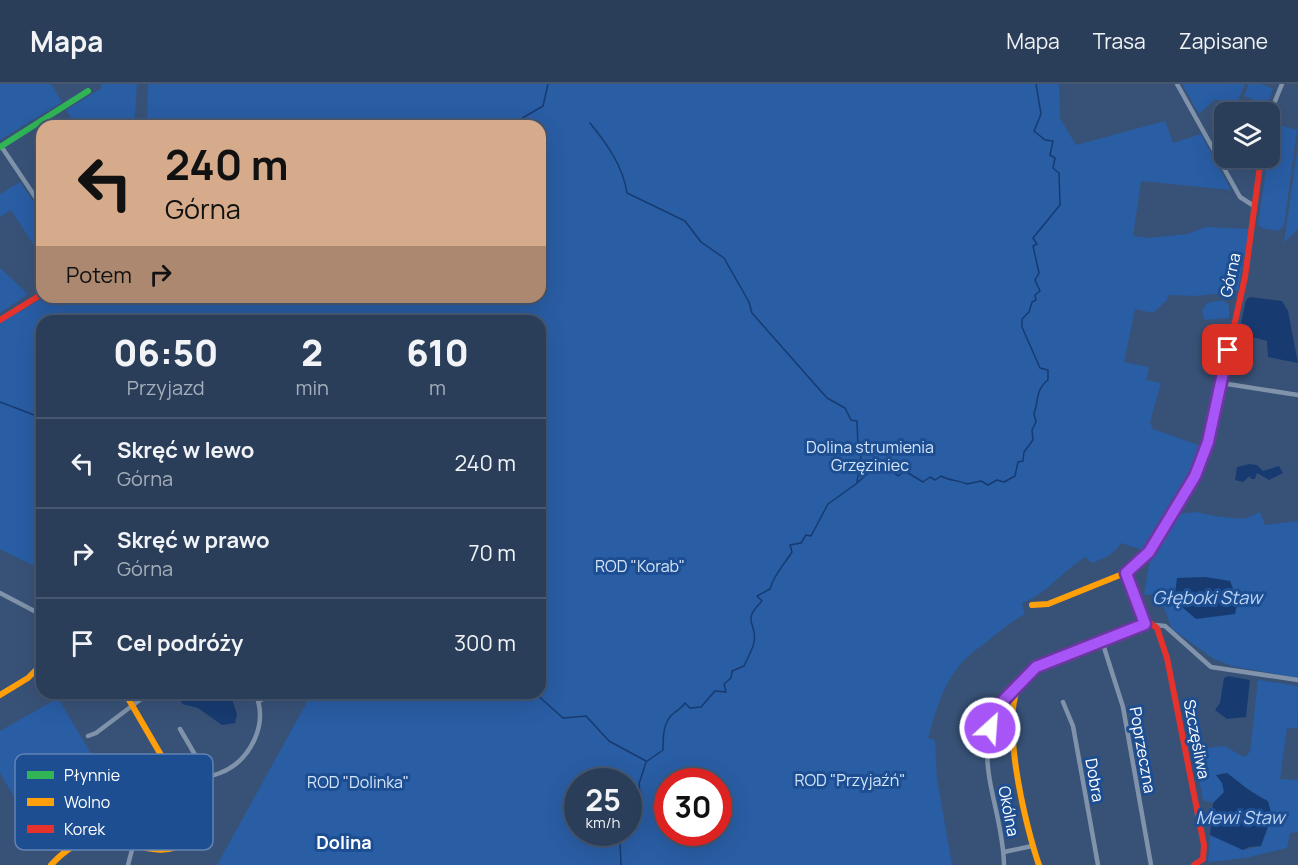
<!DOCTYPE html>
<html lang="pl">
<head>
<meta charset="utf-8">
<style>
	:root { --surface:#2a3e59; --page:#32455f; --text:#f1f3f6; --muted:#a5aeba; --line:#46576f }
	body { margin:0; font-family:Manrope,sans-serif; background:var(--page); color:var(--text); height:100vh; display:flex; flex-direction:column; font-size:22px; white-space:nowrap }
	* { box-sizing:border-box; margin:0 }
	p { font-size:20px; color:var(--muted) }
	.icon { flex:none; width:33px; height:33px; fill:none; stroke:currentColor; stroke-width:2; stroke-linecap:round; stroke-linejoin:round }
	.map { position:relative; flex:1; overflow:hidden }
	.sheet { position:absolute; left:36px; top:231px; width:510px; height:384px; display:flex; flex-direction:column; background:var(--surface); border-radius:18px; box-shadow:0 6px 24px #0002,0 0 0 2px var(--line) }
	.sheet>* { flex:none }
	.banner { position:absolute; left:36px; top:36px; width:510px; height:183px; border-radius:18px; box-shadow:0 6px 24px #0002,0 0 0 2px var(--line); background:#d6ab8b; color:#111; overflow:hidden }
	.buttons { position:absolute; left:1214px; top:18px; display:grid; gap:12px }
	.buttons a { display:grid; place-items:center; width:66px; height:66px; border-radius:12px; background:var(--surface); box-shadow:0 6px 24px #0002,0 0 0 2px var(--line); font-size:30px }
	.speed { position:absolute; left:564px; top:684px; display:flex; gap:12px; font-size:30px; font-weight:700; text-align:center }
	.speed>* { display:grid; place-content:center; width:78px; height:78px; border-radius:50%; background:var(--surface); box-shadow:0 6px 24px #0002,0 0 0 2px var(--line); line-height:1 }
	.speed small { font-size:15px; font-weight:400 }
	.speed .limit { border:9px solid #d22; background:#fff; color:#111 }
	.pin { position:absolute; display:grid; place-items:center; width:51px; height:51px; color:#fff; margin:-26px; border-radius:12px; box-shadow:0 3px 9px #0006 }
	.me { position:absolute; width:66px; margin:-33px; rotate:26deg; stroke-linejoin:round; filter:drop-shadow(0 0 4px #0008) }
	.turn { display:flex; align-items:center; gap:21px; height:126px; padding:0 30px; font-size:27px }
	.turn .icon { width:78px; height:78px; stroke-width:2.5 }
	.turn b { display:block; font-size:42px; line-height:51px }
	.then { display:flex; align-items:center; height:57px; padding:0 30px; background:#0003; gap:12px; font-size:22px }
	.eta { display:flex; justify-content:space-evenly; align-items:center; height:102px; text-align:center }
	.eta b { font-size:36px; font-weight:800; line-height:42px }
	ul { padding:0; list-style:none }
	li { display:flex; align-items:center; gap:18px; height:90px; padding:0 30px; border-top:2px solid var(--line) }
	li div { flex:1 }
	li b { display:block; font-size:22px }
	li em { font-style:normal }
	header { display:flex; align-items:center; gap:36px; box-sizing:border-box; height:84px; padding:0 30px; background:var(--surface); border-bottom:2px solid var(--line) }
	header strong { font-size:28px }
	nav { display:flex; gap:33px; margin-inline-start:auto; font-size:21px }
	.map>svg:first-child { display:block }
</style>
</head>
<body>
<header>
<strong>Mapa</strong>
<nav><a>Mapa</a><a>Trasa</a><a>Zapisane</a></nav>
</header>
<div class="map">
<svg width="1298" height="781" viewBox="0 0 1298 781">
	<rect width="100%" height="100%" fill="#385277"/>
	<g fill="#295da4" fill-rule="evenodd">
		<polygon points="0,0 51,0 62,18 0,56"/>
		<polygon points="100,0 137,0 134,42 76,42 66,26 102,4"/>
		<path d="M 148,0 L 1059,0 L 1060,34 L 1076,61 L 1165,37 L 1173,59 L 1201,50 L 1231,106 L 1141,97 L 1133,152 L 1149,154 L 1187,150 L 1206,143 L 1249,145 L 1238,207 L 1196,212 L 1168,211 L 1167,216 L 1153,229 L 1135,225 L 1124,278 L 1149,283 L 1146,296 L 1161,299 L 1150,338 L 1153,345 L 1204,363 L 1184,409 L 1146,467 L 1121,459 C 1114,471 1104,474 1092,479 L 1085,473 C 1063,487 1046,510 1022,519 L 1025,530 C 1006,540 996,551 980,563 C 948,584 938,618 928,654 L 935,656 L 937,695 L 952,781 L 217,781 L 312,609 L 540,609 L 540,237 L 42,237 L 42,486 L 0,465 L 0,239 L 44,213 L 540,213 L 540,42 L 147,42 ZM 578,698 L 628,698 L 628,748 L 578,748 ZM 668,698 L 718,698 L 718,748 L 668,748 Z"/>
		<polygon points="1182,0 1245,0 1236,21 1215,15 1199,30"/>
		<polygon points="1249,0 1261,0 1273,5 1267,21 1244,12"/>
		<polygon points="1273,39 1297,46 1284,141 1278,147 1262,144 1258,140"/>
		<polygon points="1298,61 1298,145 1284,159 1285,151"/>
		<polygon points="20,98 42,130 42,174 11,126 0,133 0,110"/>
		<polygon points="0,184 28,210 0,229"/>
		<polygon points="1216,217 1225,217 1229,222 1229,234 1205,236 1202,227 1207,219"/>
		<path d="M 1198,428 C 1204,431 1241,436 1246,434 C 1250,433 1255,430 1260,428 L 1265,441 L 1298,437 L 1298,594 L 1232,582 L 1214,575 L 1172,545 L 1159,510 L 1144,511 L 1151,469 L 1178,430 Z"/>
		<path d="M 1258,596 L 1298,602 L 1297,644 L 1287,644 L 1280,695 L 1298,696 L 1298,748 L 1290,749 L 1287,764 L 1245,774 L 1208,778 L 1210,751 L 1243,766 L 1261,762 L 1268,717 C 1253,710 1240,699 1227,689 L 1222,699 L 1224,708 L 1213,719 L 1203,716 L 1195,674 L 1198,665 L 1224,662 L 1244,673 L 1250,668 Z"/>
		<polygon points="58,614 109,700 34,745 0,689 0,647"/>
	</g>
	<g fill="#173b71">
		<polygon points="1250,213 1282,217 1288,227 1298,279 1268,273 1267,257 1249,252 1249,242 1241,239 1246,216"/>
		<polygon points="1249,380 1257,381 1263,387 1279,382 1283,389 1269,396 1257,389 1255,395 1251,395 1250,392 1243,398 1235,396 1237,383"/>
		<polygon points="1205,493 1230,497 1238,517 1235,530 1196,535 1183,524 1175,510 1177,494"/>
		<polygon points="1228,592 1250,596 1246,633 1227,635 1215,626 1220,619 1224,594"/>
		<polygon points="194,609 230,609 237,630 235,639 222,641 198,624 182,620 181,616"/>
		<path d="M 1227,689 C 1240,699 1253,710 1268,717 L 1272,732 L 1261,762 L 1249,763 L 1243,766 L 1210,751 L 1213,719 L 1224,708 L 1222,699 L 1216,691 Z"/>
	</g>
	<g fill="none" stroke-linecap="round" stroke-linejoin="round">
		<g stroke="#173b71" stroke-width="1.5">
			<path d="M 590,39 C 607,60 623,82 627,109 L 685,137 L 701,158 L 724,174 L 749,218 L 752,229 L 827,314 L 845,324 L 851,336 L 857,337 L 858,363 L 862,367 L 857,398"/>
			<polyline points="509,42 543,22 548,0"/>
			<polyline points="0,318 42,334"/>
			<polyline points="535,609 563,634 586,632 609,657 646,677"/>
			<path d="M 628,713 L 640,708 L 639,700 L 646,678 L 663,666 C 663,653 663,637 674,629 C 679,625 682,624 685,619 L 690,624 L 701,623 L 715,607 L 726,608 L 724,600 L 731,594 L 732,587 L 744,582 C 747,575 753,565 754,558 C 758,538 740,539 762,517 L 757,512 L 770,505 C 774,490 784,481 792,468 L 790,461 L 801,459 L 806,451 L 811,452 L 828,420 L 856,400 L 876,382 L 888,384 L 898,392 L 905,387 L 923,398 L 930,393 L 935,396 L 941,392 C 950,397 958,396 967,400 L 981,397 L 988,401 L 997,396 L 1004,398 L 1015,392 L 1018,378 L 1023,377 L 1024,368 L 1033,356 L 1032,346 L 1036,338 L 1034,330 C 1039,316 1035,306 1048,296 L 1048,286 L 1040,284 L 1022,243 L 1022,235 L 1029,228 L 1032,218 L 1036,216 L 1035,211 L 1040,207 L 1035,196 L 1039,189 L 1033,162 L 1037,160 L 1033,154 L 1060,121 L 1059,89 L 1053,84 L 1055,74 L 1050,71 L 1053,57 L 1045,56 L 1034,47 L 1041,30 L 1036,0"/>
			<polyline points="628,715 628,723"/>
			<polyline points="621,748 624,752 620,757 621,781"/>
		</g>
		<g stroke="#8093aa" stroke-width="4.5">
			<polyline points="1177,0 1240,113 1254,122"/>
			<polyline points="1269,32 1282,0"/>
			<polyline points="1,62 42,123"/>
			<polyline points="1221,299 1298,311"/>
			<polyline points="1126,489 1145,540"/>
			<polyline points="0,509 42,531"/>
			<polyline points="1155,541 1165,542 1211,583 1298,596"/>
			<polyline points="1102,557 1123,623 1151,781"/>
			<polyline points="259,617 274,609"/>
			<polyline points="1063,618 1073,642 1098,781"/>
			<polyline points="180,645 208,693"/>
			<polyline points="88,652 96,649 149,609"/>
			<path d="M 180,703 C 192,696 207,694 220,689 C 251,677 269,639 255,609"/>
			<polyline points="1004,768 1032,762"/>
			<polyline points="128,781 133,762"/>
			<path d="M 1004,781 C 1003,715 961,663 1014,604"/>
		</g>
		<polyline stroke="#30b455" stroke-width="6" points="0,63 88,7"/>
		<g stroke="#ff9f0a" stroke-width="6">
			<polyline points="1032,521 1048,520 1130,487 1149,468 1190,403 1208,358"/>
			<polyline points="0,611 28,594 42,580"/>
			<path d="M 51,781 C 62,769 76,757 94,755 C 123,752 163,780 187,756 C 197,746 195,732 190,721 L 125,609"/>
			<path d="M 1039,781 C 1026,744 996,624 1024,594 C 1041,575 1071,569 1094,561"/>
		</g>
		<g stroke="#e5322d" stroke-width="6">
			<polyline points="0,236 42,210"/>
			<polyline points="1208,358 1245,193 1261,74"/>
			<polyline points="1094,561 1150,539 1157,544 1167,574 1204,761 1203,775 1194,781"/>
		</g>
	</g>
	<g fill="none" stroke-linecap="round" stroke-linejoin="round">
		<defs>
			<polyline id="route" points="990,644 1002,618 1036,583 1145,540 1126,489 1149,468 1195,392 1208,358 1228,266"/>
		</defs>
		<use href="#route" stroke="#6d37a1" stroke-width="15"/>
		<use href="#route" stroke="#a855f7" stroke-width="10"/>
	</g>
	<g text-anchor="middle" dominant-baseline="central" stroke-width="6" stroke-linejoin="round" paint-order="stroke">
		<g font-size="16" fill="#fff" stroke="#1d4e92">
			<text transform="translate(1230 191) rotate(-78)">Górna</text>
			<text transform="translate(1197 655) rotate(79)">Szczęśliwa</text>
			<text transform="translate(1143 666) rotate(80)">Poprzeczna</text>
			<text transform="translate(1095 696) rotate(80)">Dobra</text>
			<text transform="translate(1009 727) rotate(79)">Okólna</text>
		</g>
		<g font-size="16" fill="#d4e5fa" stroke="#1d4e92">
			<text x="870" y="363">Dolina strumienia<tspan x="870" dy="18">Grzęziniec</tspan></text>
			<text x="640" y="482">ROD "Korab"</text>
			<text x="850" y="696">ROD "Przyjaźń"</text>
			<text x="358" y="698">ROD "Dolinka"</text>
		</g>
		<g font-size="18" font-style="italic" fill="#bbd4f5" stroke="#1d4e92">
			<text x="1207" y="513">Głęboki Staw</text>
			<text x="1240" y="733">Mewi Staw</text>
		</g>
		<g font-size="18" font-weight="bold" fill="#fff" stroke="#1d4e92">
			<text x="344" y="758">Dolina</text>
		</g>
	</g>
	<rect x="15" y="670" width="198" height="96" rx="9" fill="#1d4e92" stroke="#6183b3" stroke-width="1.5"/>
	<rect x="27" y="687" width="27" height="8" fill="#30b455"/>
	<rect x="27" y="714" width="27" height="8" fill="#ff9f0a"/>
	<rect x="27" y="741" width="27" height="8" fill="#e5322d"/>
	<g font-size="16" fill="#fff">
		<text x="64" y="697">Płynnie</text>
		<text x="64" y="724">Wolno</text>
		<text x="64" y="751">Korek</text>
	</g>
</svg>
<div class="buttons">
<a><svg class="icon" aria-label="layers" viewBox="0 0 24 24"><path d="M12 4l9 5-9 5-9-5zM3 14l9 5 9-5"/></svg></a>
</div>
<div class="speed"><div>25<small>km/h</small></div><div class="limit">30</div></div>
<div class="pin" style="left:1228px;top:266px;background:#d93025"><svg class="icon" aria-label="arrive" viewBox="0 0 24 24"><path d="M6 21V4h12l-3 4 3 4H6"/></svg></div>
<svg class="me" style="left:990px;top:644px" viewBox="-20 -20 40 40"><circle r="17" fill="#a855f7" stroke="#fff" stroke-width="3"/><path d="M0-11L8 9 0 5-8 9z" fill="#fff"/></svg>
<div class="banner">
<div class="turn"><svg class="icon" aria-label="left" viewBox="0 0 24 24"><path d="M17 20v-9H6M10 6l-5 5 5 5"/></svg><div><b>240 m</b>Górna</div></div>
<div class="then">Potem<svg class="icon" aria-label="right" viewBox="0 0 24 24"><path d="M7 20v-9h11M14 6l5 5-5 5"/></svg></div>
</div>
<section class="sheet">
<div class="eta">
<div><b>06:50</b><p>Przyjazd</p></div>
<div><b>2</b><p>min</p></div>
<div><b>610</b><p>m</p></div>
</div>
<ul>
<li><svg class="icon" aria-label="left" viewBox="0 0 24 24"><path d="M17 20v-9H6M10 6l-5 5 5 5"/></svg><div><b>Skręć w lewo</b><p>Górna</p></div><em>240 m</em></li>
<li><svg class="icon" aria-label="right" viewBox="0 0 24 24"><path d="M7 20v-9h11M14 6l5 5-5 5"/></svg><div><b>Skręć w prawo</b><p>Górna</p></div><em>70 m</em></li>
<li><svg class="icon" aria-label="arrive" viewBox="0 0 24 24"><path d="M6 21V4h12l-3 4 3 4H6"/></svg><div><b>Cel podróży</b></div><em>300 m</em></li>
</ul>
</section>
</div>
</body>
</html>
